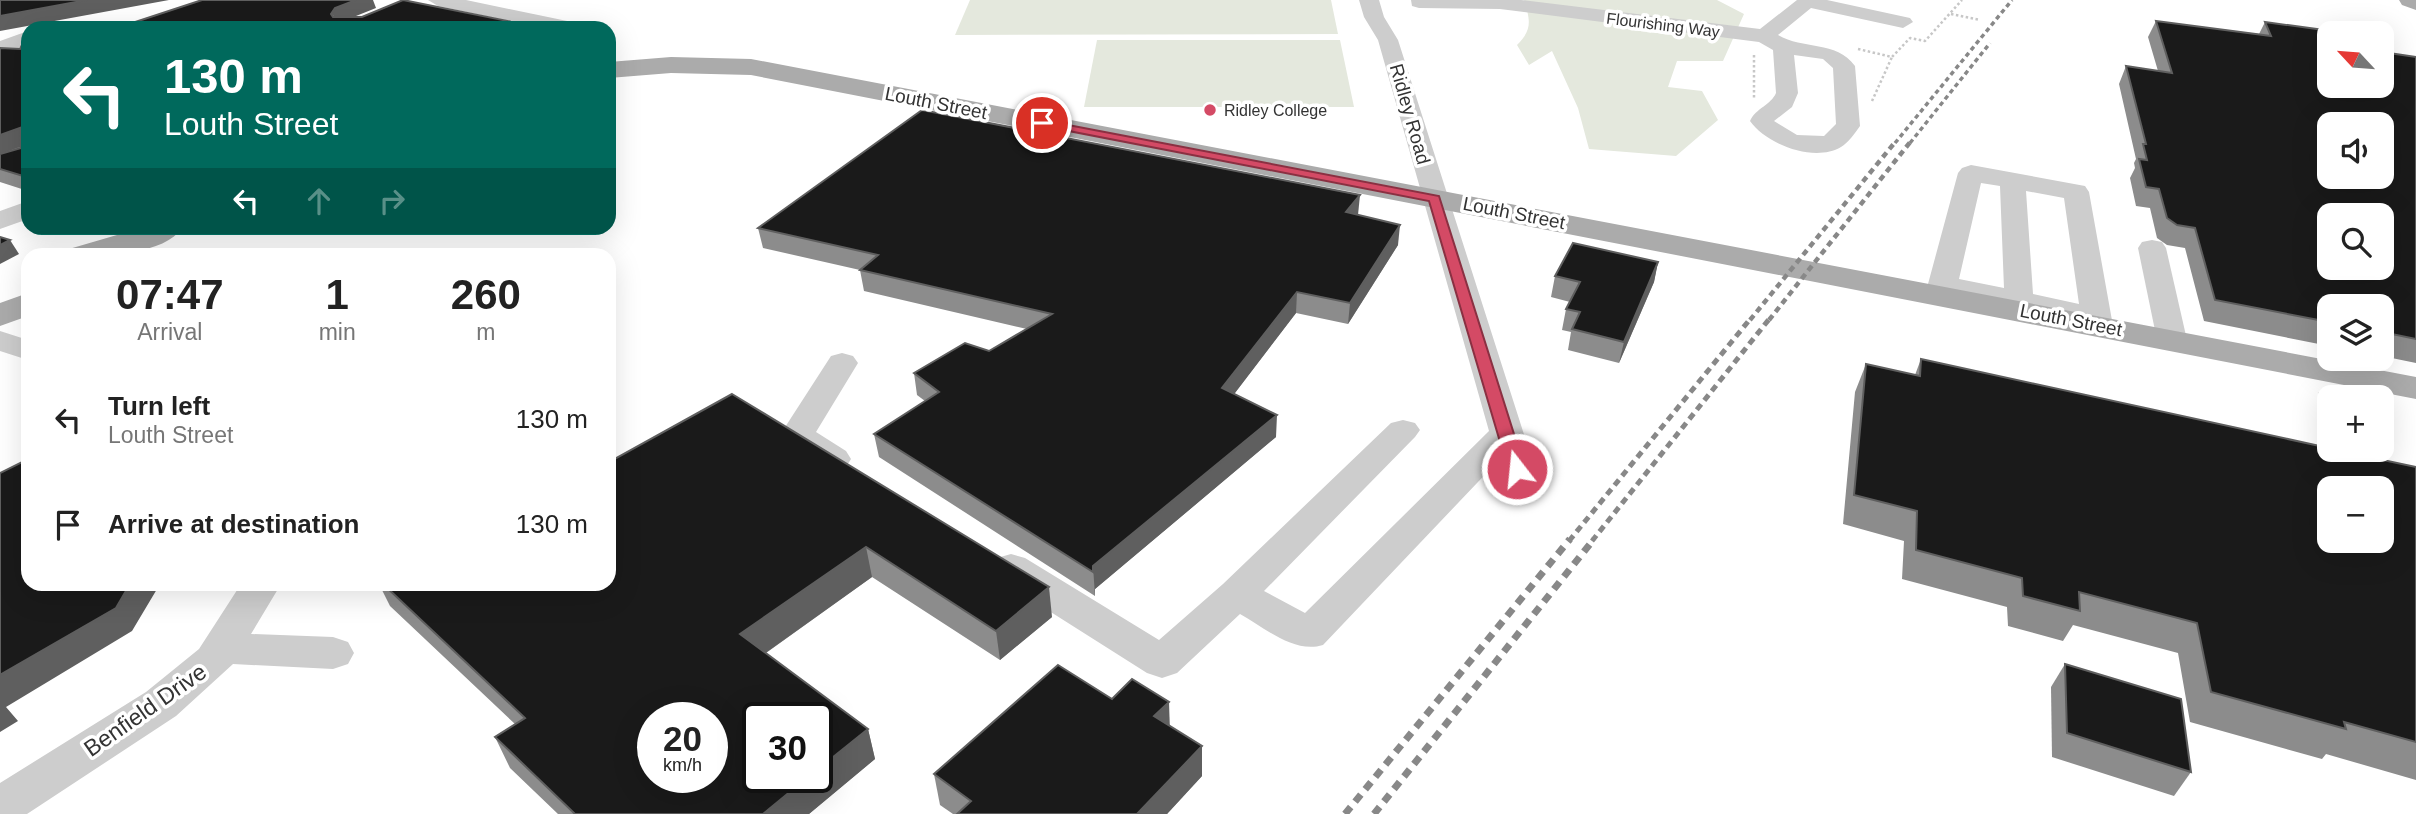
<!DOCTYPE html>
<html lang="en">
<head>
<meta charset="utf-8">
<style>
	:root { --surface:#fff; --page:#f2f2f2; --text:#222; --muted:#767676 }
	body { margin:0; font-family:Helvetica,sans-serif; background:var(--page); color:var(--text); height:100vh; display:flex; flex-direction:column; font-size:26px; white-space:nowrap }
	* { box-sizing:border-box; margin:0 }
	p { font-size:23px; color:var(--muted) }
	.icon { flex:none; width:38px; height:38px; fill:none; stroke:currentColor; stroke-width:2; stroke-linecap:round; stroke-linejoin:round }
	.map { position:relative; flex:1; overflow:hidden }
	.drawer { position:absolute; left:21px; top:248px; width:595px; height:343px; display:flex; flex-direction:column; background:var(--surface); border-radius:21px; box-shadow:0 7px 28px #0002 }
	.drawer>* { flex:none }
	.hud { position:absolute; left:21px; top:21px; width:595px; height:214px; border-radius:21px; box-shadow:0 7px 28px #0002; background:#00695c; color:#fff; overflow:hidden }
	.needle { width:46px; rotate:296deg }
	.controls { position:absolute; left:2317px; top:21px; display:grid; gap:14px }
	.controls a { display:grid; place-items:center; width:77px; height:77px; border-radius:14px; background:var(--surface); box-shadow:0 7px 28px #0002; font-size:35px }
	.speed { position:absolute; left:637px; top:702px; display:flex; gap:14px; font-size:35px; font-weight:700; text-align:center }
	.speed>* { display:grid; place-content:center; width:91px; height:91px; border-radius:50%; background:var(--surface); box-shadow:0 7px 28px #0002; line-height:1 }
	.speed small { font-size:18px; font-weight:400 }
	.speed .limit { border:4px solid #111; border-radius:10px; background:#fff; color:#111 }
	.pin { position:absolute; display:grid; place-items:center; width:60px; height:60px; color:#fff; margin:-30px; border:4px solid #fff; border-radius:50%; box-shadow:0 2px 7px #0007 }
	.me { position:absolute; width:77px; margin:-38px; rotate:344deg; stroke-linejoin:round; filter:drop-shadow(0 0 5px #0008) }
	.turn { display:flex; align-items:center; gap:24px; height:147px; padding:0 28px; font-size:32px }
	.turn .icon { width:91px; height:91px; stroke-width:2.5 }
	.turn b { display:block; font-size:49px; line-height:60px }
	.lanes { display:flex; align-items:center; height:66px; padding:0 28px; background:#0003; justify-content:center; gap:35px; direction:ltr }
	.lanes .off { opacity:.35 }
	.eta { display:flex; justify-content:space-evenly; align-items:center; height:119px; text-align:center }
	.eta b { font-size:42px; font-weight:600; line-height:49px }
	ul { padding:0; list-style:none }
	li { display:flex; align-items:center; gap:21px; height:105px; padding:0 28px }
	li div { flex:1 }
	li b { display:block; font-size:26px }
	li em { font-style:normal }
	.map>svg:first-child { display:block }
</style>
</head>
<body>
<div class="map">
<svg width="2416" height="814" viewBox="0 0 2416 814">
	<rect width="100%" height="100%" fill="#fff"/>
	<g fill="#e4e8dd">
		<polygon points="970,0 1331,0 1338,34 955,35"/>
		<path d="M 1524,0 L 1717,0 L 1744,14 L 1723,61 L 1677,61 L 1668,87 L 1702,91 L 1718,120 L 1676,156 L 1589,149 L 1578,108 L 1552,51 L 1529,65 L 1517,45 C 1533,29 1530,20 1524,0 Z"/>
		<polygon points="1097,40 1340,40 1354,107 1084,107"/>
	</g>
	<g fill="none" stroke-linecap="round" stroke-linejoin="round">
		<g stroke="#c7c7c7" stroke-width="2.5" stroke-dasharray="2.5 2.5" stroke-linecap="butt">
			<polyline points="1951,14 1980,20"/>
			<polyline points="1858,49 1892,57 1910,38 1925,41 1962,0"/>
			<polyline points="1754,55 1754,98"/>
			<polyline points="1872,101 1892,57"/>
		</g>
		<polyline stroke="#c7c7c7" stroke-width="4.5" stroke-dasharray="3.5 3.5" stroke-linecap="butt" points="2320,392 2329,421"/>
		<g fill="#cdcdcd" fill-rule="evenodd">
			<polygon points="428,0 466,0 572,22 582,28 543,28 438,6"/>
			<path d="M 1359,0 L 1379,0 L 1384,17 L 1398,40 L 1535,469 L 1529,477 L 1517,480 L 1505,477 L 1497,462 L 1323,645 C 1294,654 1265,628 1240,614 L 1177,673 L 1162,678 L 1147,673 L 997,578 L 992,568 L 997,558 L 1011,554 L 1025,558 L 1159,640 L 1223,584 L 1391,423 L 1403,420 L 1415,423 L 1420,430 L 1415,437 L 1264,591 L 1305,613 L 1489,431 L 1378,40 L 1364,17 Z"/>
			<path d="M 1411,0 L 1521,0 L 1760,29 L 1797,0 L 1827,0 L 1910,18 L 1913,22 L 1903,28 L 1811,8 L 1778,35 C 1803,50 1836,40 1855,66 L 1860,126 C 1855,133 1848,143 1841,147 C 1814,163 1766,144 1750,121 C 1756,108 1771,105 1776,93 L 1773,50 L 1759,42 L 1500,9 L 1419,8 L 1412,6 ZM 1794,55 L 1823,59 L 1833,68 L 1836,124 L 1824,136 L 1797,135 L 1774,121 L 1792,107 L 1798,93 Z"/>
			<polygon points="28,31 28,44 16,49 28,49 28,61 0,60 0,41"/>
			<path d="M 1971,165 L 2085,186 L 2089,192 L 2113,326 L 2109,332 L 2098,335 L 2087,332 L 2082,322 L 1957,296 L 1953,301 L 1943,304 L 1933,301 L 1928,295 L 1928,284 L 1958,173 L 1962,168 ZM 1981,183 L 2000,186 L 2004,288 L 1959,279 ZM 2026,191 L 2064,198 L 2079,304 L 2033,294 Z"/>
			<polygon points="28,201 28,219 0,229 0,211"/>
			<polygon points="76,228 105,228 101,234 80,234"/>
			<polygon points="2152,240 2162,242 2166,248 2187,340 2183,347 2172,349 2161,347 2157,340 2138,248 2142,242"/>
			<polygon points="0,331 28,340 28,360 0,351"/>
			<path d="M 842,353 L 853,356 L 858,363 L 816,432 L 846,451 L 851,459 L 846,467 C 824,473 793,454 780,435 L 831,356 Z"/>
			<polygon points="241,584 281,584 251,634 333,637 348,642 354,653 348,664 333,669 233,664 176,716 27,814 0,814 0,783 146,692 199,649"/>
		</g>
		<g fill="#ababab" fill-rule="evenodd">
			<polygon points="2399,0 2416,0 2416,10 2402,5"/>
			<polygon points="671,57 751,59 2416,377 2416,399 751,75 671,73 609,78 609,62"/>
			<path d="M 141,228 L 182,228 C 162,257 96,256 65,256 L 69,249 Z"/>
			<polygon points="28,293 28,316 0,326 0,303"/>
		</g>
		<g stroke="#888" stroke-width="3.5" stroke-dasharray="4.5 3.5" stroke-linecap="butt">
			<polyline points="1895,143 2012,0"/>
			<polyline points="1910,143 1990,43"/>
		</g>
		<g stroke="#888" stroke-width="4.5" stroke-dasharray="6 4.5" stroke-linecap="butt">
			<polyline points="1750,320 1896,141"/>
			<polyline points="1769,320 1911,141"/>
		</g>
		<g stroke="#888" stroke-width="5" stroke-dasharray="7 5" stroke-linecap="butt">
			<polyline points="1569,541 1751,318"/>
			<polyline points="1592,541 1770,318"/>
		</g>
		<g stroke="#888" stroke-width="7" stroke-dasharray="9 7" stroke-linecap="butt">
			<polyline points="1345,814 1570,539"/>
			<polyline points="1374,814 1594,539"/>
		</g>
	</g>
	<g fill="#8c8c8c">
		<polygon points="2156,21 2259,34 2265,22 2329,86 2416,57 2416,363 2382,356 2382,306 2329,306 2329,346 2204,321 2185,248 2167,245 2157,238 2150,208 2136,206 2130,178 2135,168 2134,163 2136,159 2119,84 2126,66 2158,71 2148,37"/>
		<polygon points="28,45 28,191 0,182 0,154 21,148 0,154 20,49"/>
		<polygon points="1358,215 1398,245 1348,324 1296,313 1234,394 1276,437 1095,589 1095,596 879,457 874,434 925,401 917,395 914,373 989,351 1027,329 864,291 860,270 763,248 758,228"/>
		<polygon points="1658,262 1654,282 1619,363 1568,350 1571,332 1562,330 1566,309 1570,302 1551,297 1555,276"/>
		<polygon points="1921,359 2416,467 2416,780 2326,754 2322,759 2190,722 2178,653 2073,625 2063,641 2008,626 2007,607 1902,579 1904,541 1843,524 1855,392 1866,364 1915,375"/>
		<polygon points="732,394 1052,617 1000,660 872,577 766,653 868,729 875,759 809,814 558,814 510,768 495,737 515,724 390,606 379,584 609,584"/>
		<polygon points="2065,664 2191,772 2174,796 2052,757 2051,687"/>
		<polygon points="1112,699 1169,726 1202,746 1202,776 1167,814 953,814 940,805 934,774"/>
	</g>
	<g fill="#5f5f5f">
		<polygon points="87,0 169,0 0,31 0,16"/>
		<polygon points="356,0 373,0 376,8 341,22 331,14 335,8"/>
		<polygon points="508,21 510,28 492,28"/>
		<polygon points="20,128 28,144 0,154 0,135"/>
		<polygon points="28,174 28,185 23,176"/>
		<polygon points="1360,195 1358,215 1344,232 1346,212"/>
		<polygon points="1400,225 1398,245 1348,324 1350,303"/>
		<polygon points="10,240 19,254 0,264 0,245"/>
		<polygon points="1658,262 1654,282 1619,363 1624,342"/>
		<polygon points="1297,292 1296,313 1222,410 1222,388"/>
		<polygon points="1277,415 1276,437 1095,589 1095,596 1093,566"/>
		<polygon points="866,547 872,577 750,664 740,634"/>
		<polygon points="130,584 160,584 132,631 6,707 18,721 0,732 0,675"/>
		<polygon points="1049,587 1052,617 1000,660 996,631"/>
		<polygon points="1169,702 1170,732 1154,716"/>
		<polygon points="868,729 875,759 809,814 763,814 808,777 817,777 817,770"/>
		<polygon points="1202,746 1202,776 1167,814 1137,814"/>
	</g>
	<g fill="#1a1a1a" stroke="#5f5f5f" stroke-width="2" fill-rule="evenodd">
		<polygon points="0,0 87,0 0,16"/>
		<polygon points="202,0 356,0 335,8 331,14 333,17 362,17 403,0 508,21 492,28 117,28"/>
		<path d="M 2156,21 L 2271,36 L 2265,22 L 2331,31 L 2332,33 L 2329,33 L 2329,86 L 2382,86 L 2382,52 L 2416,57 L 2416,339 L 2382,332 L 2382,306 L 2329,306 L 2329,322 L 2215,300 L 2195,228 L 2177,225 L 2167,218 L 2159,189 L 2146,187 L 2139,159 L 2147,160 L 2143,144 L 2146,144 L 2126,66 L 2172,73 ZM 2329,124 L 2382,124 L 2382,177 L 2329,177 ZM 2329,215 L 2382,215 L 2382,268 L 2329,268 Z"/>
		<polygon points="23,43 28,45 28,174 23,176 0,169 0,154 21,148 20,128 0,135 0,48 20,49"/>
		<polygon points="922,110 1360,195 1346,212 1400,225 1350,303 1297,292 1222,388 1277,415 1093,566 1093,572 874,434 939,392 914,373 965,343 989,351 1052,314 860,270 878,255 758,228"/>
		<polygon points="0,237 10,240 0,245"/>
		<polygon points="1573,243 1658,262 1624,342 1572,329 1580,312 1566,309 1580,282 1555,276"/>
		<path d="M 1921,359 L 2329,448 L 2329,450 L 2336,450 L 2416,467 L 2416,742 L 2344,722 L 2346,729 L 2211,692 L 2197,623 L 2079,592 L 2080,611 L 2023,596 L 2022,578 L 1916,550 L 1917,511 L 1854,495 L 1866,364 L 1920,376 ZM 2329,488 L 2382,488 L 2382,541 L 2329,541 Z"/>
		<path d="M 732,394 L 1049,587 L 996,631 L 866,547 L 740,634 L 868,729 L 817,770 L 817,718 L 758,718 L 758,777 L 808,777 L 763,814 L 575,814 L 495,737 L 525,718 L 383,584 L 609,584 L 609,462 ZM 653,718 L 712,718 L 712,777 L 653,777 Z"/>
		<polygon points="28,459 28,584 130,584 116,608 0,675 0,473"/>
		<polygon points="2065,664 2181,699 2191,772 2067,733"/>
		<polygon points="1058,665 1112,699 1132,679 1169,702 1154,716 1202,746 1137,814 957,814 971,801 934,774"/>
	</g>
	<polygon fill="#d44a65" stroke="#8a3042" stroke-width="2" points="1042,120 1439,196 1525,469 1523,472 1511,472 1508,469 1429,201 1038,125 1037,123"/>
	<circle fill="#d44a65" stroke="#fff" stroke-width="2.5" cx="1210" cy="110" r="7"/>
	<g text-anchor="middle" dominant-baseline="central" stroke-width="7" stroke-linejoin="round" paint-order="stroke">
		<g font-size="16" fill="#333" stroke="#fff">
			<text transform="translate(1663 25) rotate(7)">Flourishing Way</text>
		</g>
		<g font-size="16" fill="#333" stroke="#fff" text-anchor="start">
			<text x="1224" y="110">Ridley College</text>
		</g>
		<g font-size="19" fill="#333" stroke="#fff">
			<text transform="translate(936 103) rotate(11)">Louth Street</text>
			<text transform="translate(1410 114) rotate(74)">Ridley Road</text>
			<text transform="translate(1514 213) rotate(11)">Louth Street</text>
			<text transform="translate(2071 320) rotate(11)">Louth Street</text>
		</g>
		<g font-size="23" fill="#333" stroke="#fff">
			<text transform="translate(145 710) rotate(-35)">Benfield Drive</text>
		</g>
	</g>
</svg>
<div class="controls">
<a><svg class="needle" viewBox="-14 -14 28 28"><path d="M0-13l5 13h-10z" fill="#e53935"/><path d="M0 13l5-13h-10z" fill="#767676"/></svg></a>
<a><svg class="icon" aria-label="sound" viewBox="0 0 24 24"><path d="M4 9h4l5-4v14l-5-4H4zM17 9q2 3 0 6"/></svg></a>
<a><svg class="icon" aria-label="search" viewBox="0 0 24 24"><circle cx="10" cy="10" r="6"/><path d="M15 15l6 6"/></svg></a>
<a><svg class="icon" aria-label="layers" viewBox="0 0 24 24"><path d="M12 4l9 5-9 5-9-5zM3 14l9 5 9-5"/></svg></a>
<a>+</a>
<a>−</a>
</div>
<div class="speed"><div>20<small>km/h</small></div><div class="limit">30</div></div>
<div class="pin" style="left:1042px;top:123px;background:#d93025"><svg class="icon" aria-label="arrive" viewBox="0 0 24 24"><path d="M6 21V4h12l-3 4 3 4H6"/></svg></div>
<svg class="me" style="left:1517px;top:469px" viewBox="-20 -20 40 40"><circle r="17" fill="#d44a65" stroke="#fff" stroke-width="3"/><path d="M0-11L8 9 0 5-8 9z" fill="#fff"/></svg>
<div class="hud">
<div class="turn"><svg class="icon" aria-label="left" viewBox="0 0 24 24"><path d="M17 20v-9H6M10 6l-5 5 5 5"/></svg><div><b>130 m</b>Louth Street</div></div>
<div class="lanes"><svg class="icon" aria-label="left" viewBox="0 0 24 24"><path d="M17 20v-9H6M10 6l-5 5 5 5"/></svg><svg class="icon off" aria-label="ahead" viewBox="0 0 24 24"><path d="M12 20V5M6 11l6-6 6 6"/></svg><svg class="icon off" aria-label="right" viewBox="0 0 24 24"><path d="M7 20v-9h11M14 6l5 5-5 5"/></svg></div>
</div>
<section class="drawer">
<div class="eta">
<div><b>07:47</b><p>Arrival</p></div>
<div><b>1</b><p>min</p></div>
<div><b>260</b><p>m</p></div>
</div>
<ul>
<li><svg class="icon" aria-label="left" viewBox="0 0 24 24"><path d="M17 20v-9H6M10 6l-5 5 5 5"/></svg><div><b>Turn left</b><p>Louth Street</p></div><em>130 m</em></li>
<li><svg class="icon" aria-label="arrive" viewBox="0 0 24 24"><path d="M6 21V4h12l-3 4 3 4H6"/></svg><div><b>Arrive at destination</b></div><em>130 m</em></li>
</ul>
</section>
</div>
</body>
</html>
